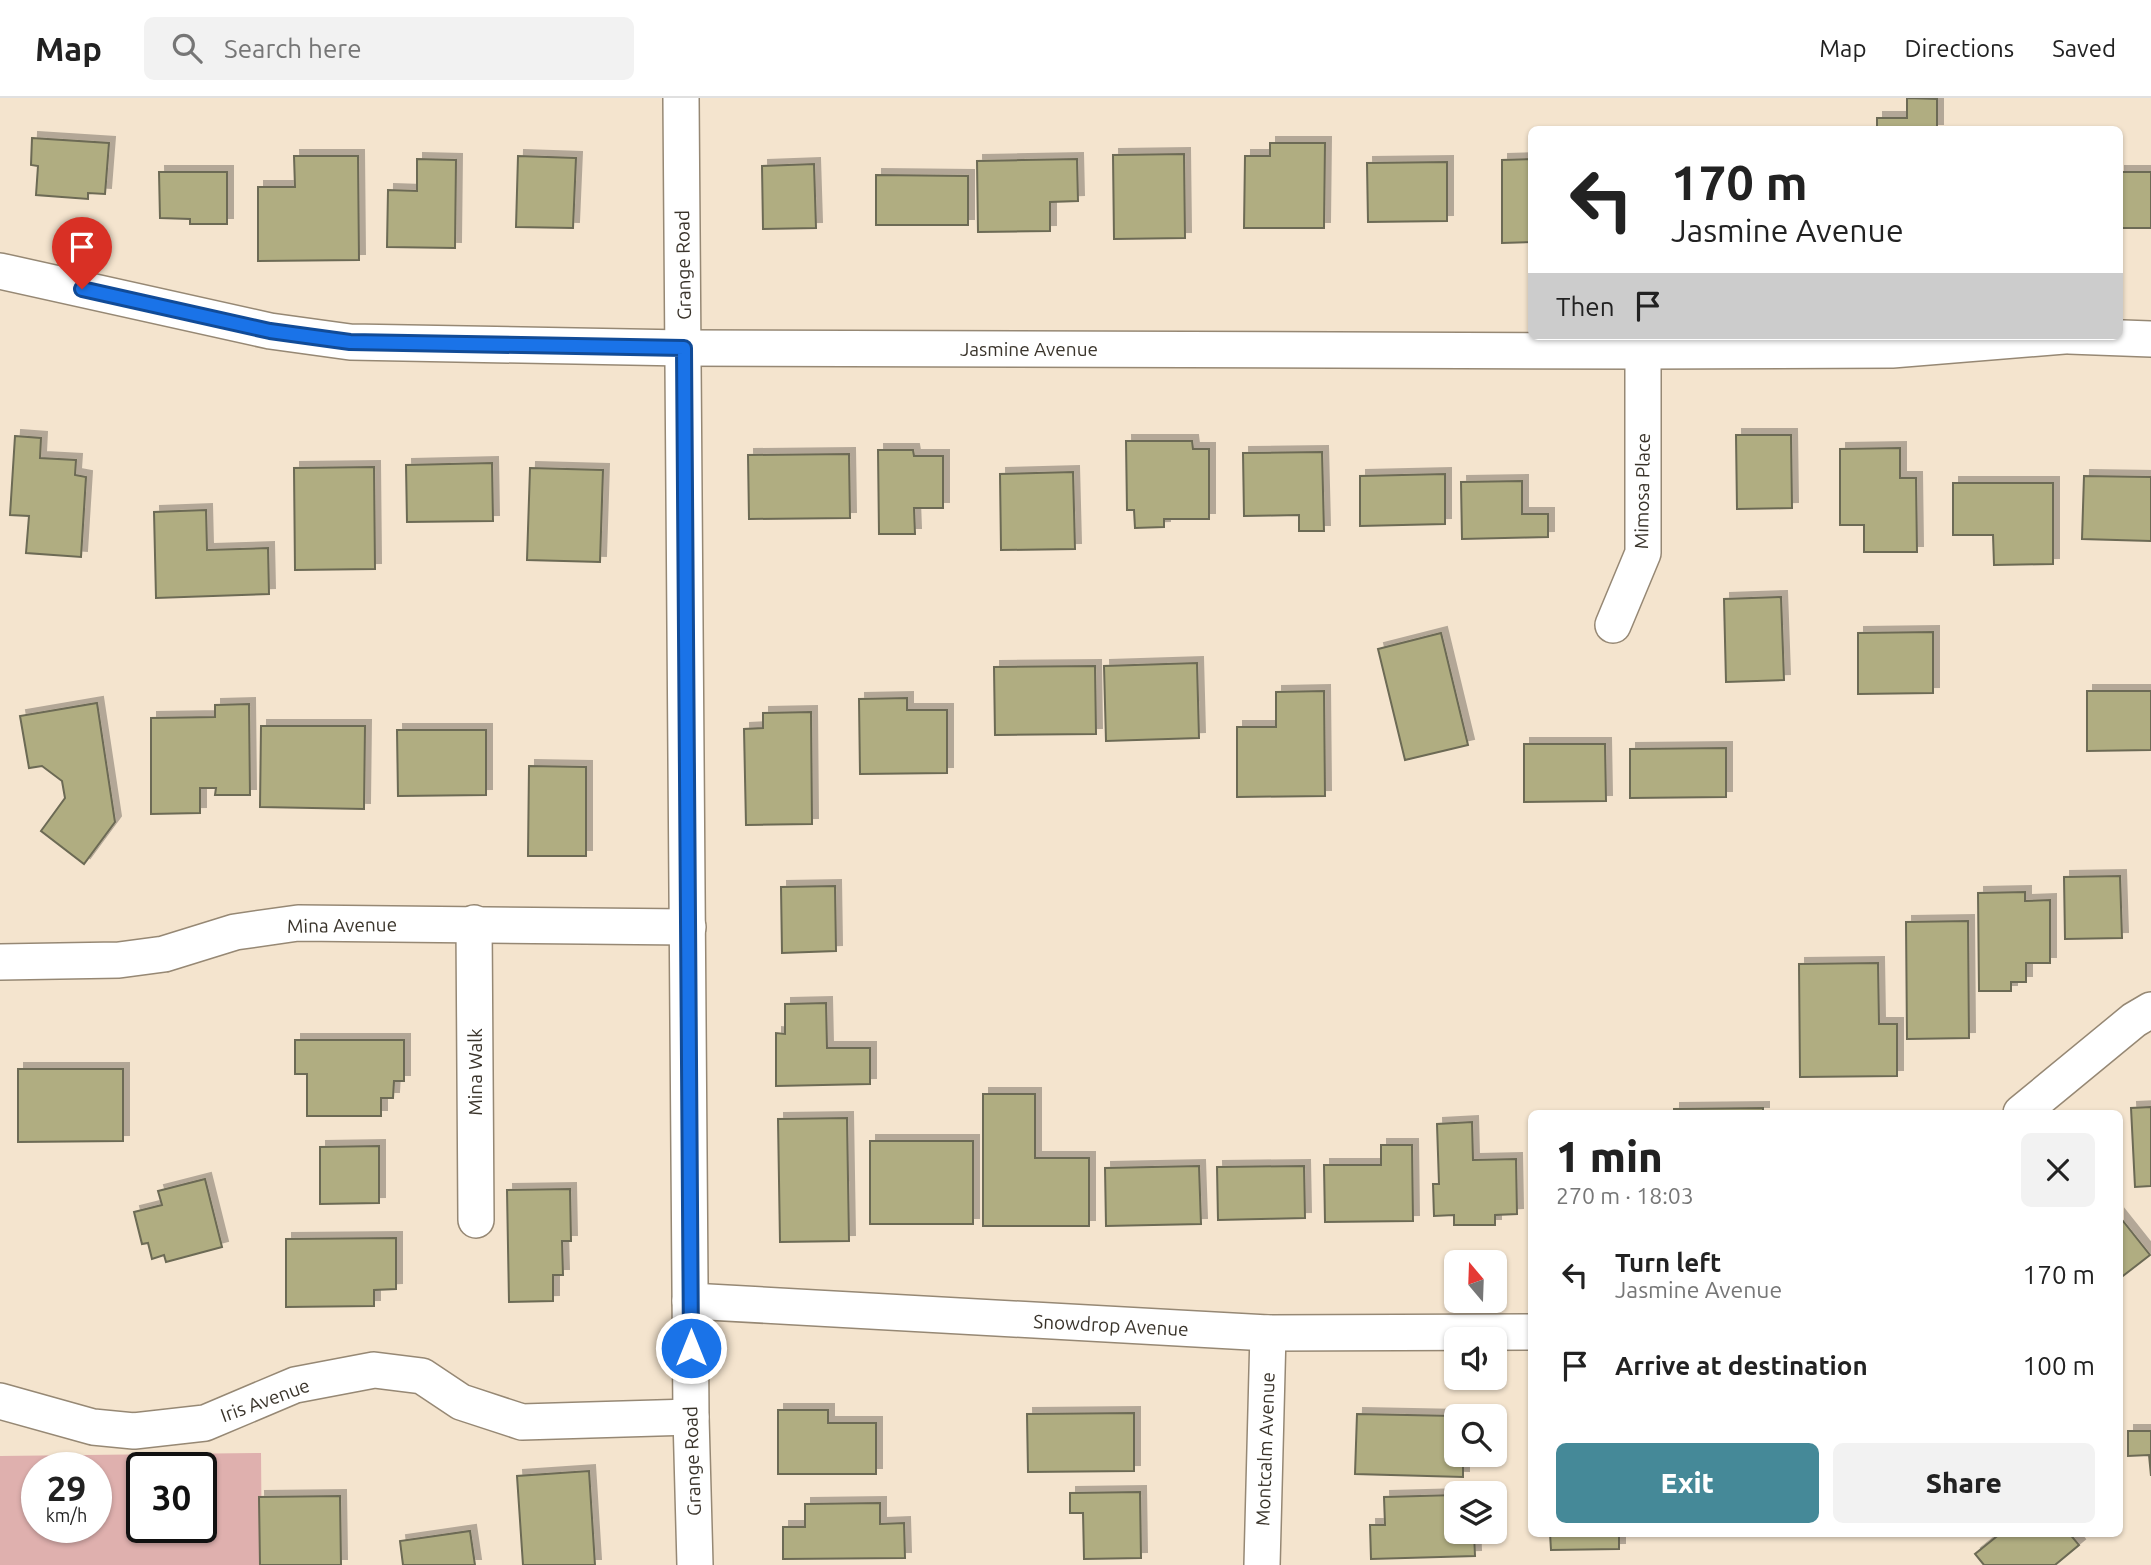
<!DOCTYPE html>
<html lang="en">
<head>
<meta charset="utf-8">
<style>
	:root { --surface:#fff; --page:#f2f2f2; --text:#222; --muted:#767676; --line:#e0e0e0; --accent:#458998 }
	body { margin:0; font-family:Ubuntu,sans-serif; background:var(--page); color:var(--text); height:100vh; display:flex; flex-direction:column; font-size:26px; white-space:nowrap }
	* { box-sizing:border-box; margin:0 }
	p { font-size:23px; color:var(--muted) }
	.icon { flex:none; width:38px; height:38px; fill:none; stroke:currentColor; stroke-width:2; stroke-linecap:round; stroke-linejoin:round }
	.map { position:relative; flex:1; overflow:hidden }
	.side { position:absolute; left:1528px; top:1012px; width:595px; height:427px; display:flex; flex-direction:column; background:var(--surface); border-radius:10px; box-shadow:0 2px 5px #0004 }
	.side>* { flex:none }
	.top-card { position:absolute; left:1528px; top:28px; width:595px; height:214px; border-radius:10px; box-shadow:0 2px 5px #0004; background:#fff; color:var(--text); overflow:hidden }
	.needle { width:46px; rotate:341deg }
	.buttons { position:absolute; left:1444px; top:1152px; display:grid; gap:14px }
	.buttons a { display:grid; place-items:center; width:63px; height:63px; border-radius:10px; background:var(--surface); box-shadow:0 2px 5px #0004; font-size:35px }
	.speed { position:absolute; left:21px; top:1354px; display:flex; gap:14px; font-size:35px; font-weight:700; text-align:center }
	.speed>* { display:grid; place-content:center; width:91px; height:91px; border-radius:50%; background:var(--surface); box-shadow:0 2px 5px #0004; line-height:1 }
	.speed small { font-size:18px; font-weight:400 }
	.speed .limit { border:4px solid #111; border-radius:10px; background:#fff; color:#111 }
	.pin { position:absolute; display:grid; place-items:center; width:60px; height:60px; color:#fff; margin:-72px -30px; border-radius:50% 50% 50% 0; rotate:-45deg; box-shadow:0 0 7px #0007 }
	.pin .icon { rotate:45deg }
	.me { position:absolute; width:77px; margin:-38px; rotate:0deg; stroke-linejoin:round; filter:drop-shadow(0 0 5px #0008) }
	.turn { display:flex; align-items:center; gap:24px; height:147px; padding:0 28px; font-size:32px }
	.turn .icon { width:91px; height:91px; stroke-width:2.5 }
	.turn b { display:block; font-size:49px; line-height:60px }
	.then { display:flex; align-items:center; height:66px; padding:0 28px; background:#0003; gap:14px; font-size:26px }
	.round { display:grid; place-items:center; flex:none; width:74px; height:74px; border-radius:10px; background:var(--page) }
	.head { display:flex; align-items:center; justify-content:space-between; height:119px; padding:0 28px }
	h1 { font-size:42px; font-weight:800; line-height:52px }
	.action { display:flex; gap:14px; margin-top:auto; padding:14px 28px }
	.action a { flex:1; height:80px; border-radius:10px; background:var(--accent); color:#fff; font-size:28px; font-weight:800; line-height:80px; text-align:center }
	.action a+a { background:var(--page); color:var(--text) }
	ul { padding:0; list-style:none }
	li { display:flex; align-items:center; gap:21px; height:91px; padding:0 28px }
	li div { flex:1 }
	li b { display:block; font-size:26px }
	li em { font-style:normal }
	header { display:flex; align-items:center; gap:42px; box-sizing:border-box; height:98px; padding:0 35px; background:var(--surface); border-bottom:2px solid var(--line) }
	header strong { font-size:33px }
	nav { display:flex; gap:38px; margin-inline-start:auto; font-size:24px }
	.search { width:490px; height:63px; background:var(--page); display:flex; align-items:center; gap:18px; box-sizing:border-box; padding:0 24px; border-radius:10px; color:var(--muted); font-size:26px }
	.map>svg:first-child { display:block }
</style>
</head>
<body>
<header>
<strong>Map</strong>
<div class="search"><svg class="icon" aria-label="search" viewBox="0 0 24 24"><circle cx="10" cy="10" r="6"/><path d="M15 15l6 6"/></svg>Search here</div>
<nav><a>Map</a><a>Directions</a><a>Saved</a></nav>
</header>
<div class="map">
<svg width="2151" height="1467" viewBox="0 0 2151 1467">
	<defs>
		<filter id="shadow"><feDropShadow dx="6" dy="-6" stdDeviation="0" flood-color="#0004"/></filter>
	</defs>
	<rect width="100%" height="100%" fill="#f4e4ce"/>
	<path fill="#dfb0ae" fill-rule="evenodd" d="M 261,1355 L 262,1467 L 0,1467 L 0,1358 ZM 37,1370 L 96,1370 L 96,1430 L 37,1430 ZM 142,1370 L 201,1370 L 201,1430 L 142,1430 Z"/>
	<g fill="#b0ad81" stroke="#6c6a54" stroke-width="2" filter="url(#shadow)">
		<polygon points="1907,0 1937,1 1937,32 1877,32 1877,20 1907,20"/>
		<polygon points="32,40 109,45 105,96 88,95 88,101 36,97 38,68 31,67"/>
		<polygon points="1270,45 1325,45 1324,130 1244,130 1245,58 1270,58"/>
		<polygon points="1184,56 1185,140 1114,141 1113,57"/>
		<polygon points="294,58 358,58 359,162 258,163 258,89 295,89"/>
		<polygon points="518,58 576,60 573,130 516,129"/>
		<polygon points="417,61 456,62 455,150 387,149 388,92 417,93"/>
		<polygon points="1077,61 1078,103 1050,104 1050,133 978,134 977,63"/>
		<polygon points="1531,61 1531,144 1502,145 1502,62"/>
		<polygon points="1447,64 1447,123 1368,124 1367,65"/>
		<polygon points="814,66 816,130 763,131 762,68"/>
		<polygon points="159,74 227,74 227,126 190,126 190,121 160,120"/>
		<rect x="2119" y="74" width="32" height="56"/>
		<polygon points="876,77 968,78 968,127 876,127"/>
		<polygon points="1736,337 1791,337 1792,410 1737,411"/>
		<polygon points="15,338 41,340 40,360 76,362 75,377 86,379 81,459 26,455 29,418 10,417"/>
		<polygon points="1126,343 1192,343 1193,351 1209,351 1209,421 1164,421 1164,429 1135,430 1134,412 1127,412"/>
		<polygon points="1900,350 1900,380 1916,380 1917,454 1864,454 1864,427 1840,427 1840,351"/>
		<polygon points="878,352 913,352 914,358 943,358 943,410 914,410 915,436 879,436"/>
		<polygon points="1322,354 1324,433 1299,433 1299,417 1244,418 1243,355"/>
		<polygon points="849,356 850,420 749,421 748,357"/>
		<polygon points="492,365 493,423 407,424 406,367"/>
		<polygon points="374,369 375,471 295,472 294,370"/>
		<polygon points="530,370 603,372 600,464 527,462"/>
		<polygon points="1073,374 1075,451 1001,452 1000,376"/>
		<polygon points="1445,376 1445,426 1360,428 1360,378"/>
		<polygon points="2084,378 2151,379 2151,443 2082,441"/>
		<polygon points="1522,383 1522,416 1548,416 1548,439 1462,441 1461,384"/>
		<polygon points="1953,385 2053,385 2053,466 1994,467 1993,437 1953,437"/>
		<polygon points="206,412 207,452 268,450 269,496 156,500 154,414"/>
		<polygon points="1781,499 1784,582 1726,584 1724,501"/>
		<polygon points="1933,534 1933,595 1858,596 1858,535"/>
		<polygon points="1441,535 1468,647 1405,662 1378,551"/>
		<polygon points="1197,565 1199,640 1106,643 1104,568"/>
		<polygon points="1095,568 1096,636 995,637 994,569"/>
		<polygon points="1324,593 1325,698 1237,699 1237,629 1276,629 1276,594"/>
		<polygon points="2087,593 2151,593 2151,652 2087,653"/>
		<polygon points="907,600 907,612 947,612 947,675 860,676 859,601"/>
		<polygon points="97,605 115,724 84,766 41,733 65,700 62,683 42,668 29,670 20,618"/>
		<polygon points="249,606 250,697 215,697 216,690 200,690 200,715 151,716 151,620 215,619 215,607"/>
		<polygon points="811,614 812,726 746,727 744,631 763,630 763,615"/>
		<polygon points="261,628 365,628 364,711 260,709"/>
		<polygon points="397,632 486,632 486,697 398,698"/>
		<polygon points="1524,646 1605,646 1606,703 1524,704"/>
		<polygon points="1726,650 1726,699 1630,700 1630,651"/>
		<polygon points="529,668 586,669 586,758 528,758"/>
		<polygon points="2120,778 2122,840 2065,841 2064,779"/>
		<polygon points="835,788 836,853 782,855 781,789"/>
		<polygon points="2025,794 2025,803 2050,802 2050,865 2026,865 2026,884 2011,884 2011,893 1979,893 1978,795"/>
		<polygon points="1968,823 1969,940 1907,941 1906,824"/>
		<polygon points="1878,865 1879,926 1897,926 1897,978 1800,979 1799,866"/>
		<polygon points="826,905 827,950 870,950 870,986 776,988 776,935 785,936 785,906"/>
		<polygon points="295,942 404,942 404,983 394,983 393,1000 381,1000 381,1018 307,1018 307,976 295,976"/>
		<polygon points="18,971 123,971 123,1043 18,1044"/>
		<polygon points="983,996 1035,996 1035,1060 1089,1060 1089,1128 983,1128"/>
		<polygon points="2151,1009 2151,1088 2135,1089 2131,1010"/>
		<polygon points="1763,1010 1763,1015 1674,1015 1674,1011"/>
		<polygon points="847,1020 849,1143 780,1144 778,1021"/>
		<polygon points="1472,1024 1473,1062 1516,1061 1517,1116 1495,1117 1495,1127 1454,1127 1454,1117 1434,1118 1433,1086 1439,1086 1437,1026"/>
		<rect x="870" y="1043" width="103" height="83"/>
		<polygon points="1381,1047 1412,1047 1413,1123 1325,1124 1324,1067 1381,1067"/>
		<polygon points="379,1048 379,1105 320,1106 320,1049"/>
		<polygon points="1199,1068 1201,1126 1106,1128 1105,1070"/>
		<polygon points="1304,1068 1305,1120 1218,1122 1217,1069"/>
		<polygon points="205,1081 222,1149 166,1164 164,1157 152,1161 148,1145 142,1146 134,1114 162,1107 158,1093"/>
		<polygon points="570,1091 571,1143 562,1143 563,1177 553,1177 553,1203 509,1204 507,1092"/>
		<polygon points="2119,1118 2150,1157 2119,1181"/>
		<polygon points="396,1140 396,1191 374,1192 374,1208 286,1209 286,1141"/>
		<polygon points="778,1312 828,1312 828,1325 876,1325 876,1376 778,1376"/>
		<polygon points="1134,1315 1134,1373 1028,1374 1027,1316"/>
		<polygon points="1357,1316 1456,1318 1456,1356 1463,1356 1463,1379 1355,1376"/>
		<polygon points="2128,1333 2151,1333 2151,1378 2149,1357 2128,1358"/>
		<polygon points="589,1373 595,1467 523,1467 517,1378"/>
		<polygon points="1140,1394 1141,1460 1084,1461 1083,1415 1070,1415 1070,1395"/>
		<polygon points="1456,1397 1456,1433 1474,1433 1475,1458 1371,1461 1370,1427 1385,1427 1384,1399"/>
		<polygon points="340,1398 341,1467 260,1467 259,1399"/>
		<polygon points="880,1405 880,1426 904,1425 905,1460 783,1461 783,1429 805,1429 805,1406"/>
		<polygon points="470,1433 475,1467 403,1467 400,1443"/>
		<polygon points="1550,1435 1619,1435 1619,1451 1551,1452"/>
		<polygon points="2001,1435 2069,1435 2079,1447 2055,1467 1984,1467 1975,1456"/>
	</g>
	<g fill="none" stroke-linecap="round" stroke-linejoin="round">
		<defs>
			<g id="street">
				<polyline points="681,0 691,1319 695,1467"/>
				<polyline points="0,173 270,233 350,244 684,250 1643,253 1892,252 2064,238"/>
				<polyline points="2069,238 2151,241"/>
				<polyline points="1613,527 1643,455 1643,253"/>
				<polyline points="474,825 476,1122"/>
				<polyline points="0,864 119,862 164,856 235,834 298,825 688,829"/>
				<polyline points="2021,1015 2134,922 2151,912"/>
				<polyline points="690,1203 1268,1235 1531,1234"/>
				<polyline points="0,1303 93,1329 134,1333 205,1325 295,1287 374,1272 422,1278 461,1304 522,1324 691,1319"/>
				<polyline points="1262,1467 1268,1235"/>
			</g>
		</defs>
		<use href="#street" stroke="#968874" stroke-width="38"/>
		<use href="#street" stroke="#fff" stroke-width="35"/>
	</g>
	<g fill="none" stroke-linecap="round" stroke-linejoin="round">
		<defs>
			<polyline id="route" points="82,191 270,233 350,244 684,250 691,1250"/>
		</defs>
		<use href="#route" stroke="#114b97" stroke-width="18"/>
		<use href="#route" stroke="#1a73e8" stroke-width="12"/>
	</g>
	<g text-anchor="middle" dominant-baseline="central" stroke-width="5" stroke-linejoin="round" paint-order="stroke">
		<g font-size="19" fill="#3a342b" stroke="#fff">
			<text transform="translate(683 167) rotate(-91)">Grange Road</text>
			<text x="1029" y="251">Jasmine Avenue</text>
			<text transform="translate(1642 393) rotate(-89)">Mimosa Place</text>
			<text transform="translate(342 827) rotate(-1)">Mina Avenue</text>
			<text transform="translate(475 974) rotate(-90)">Mina Walk</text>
			<text transform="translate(1111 1227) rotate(3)">Snowdrop Avenue</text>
			<text transform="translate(265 1302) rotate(-20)">Iris Avenue</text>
			<text transform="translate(1265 1351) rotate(-88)">Montcalm Avenue</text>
			<text transform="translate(692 1363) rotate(-92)">Grange Road</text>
		</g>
	</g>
</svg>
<div class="buttons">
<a><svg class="needle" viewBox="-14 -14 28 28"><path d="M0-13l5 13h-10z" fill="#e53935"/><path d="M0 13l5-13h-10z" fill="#767676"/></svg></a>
<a><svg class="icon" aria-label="sound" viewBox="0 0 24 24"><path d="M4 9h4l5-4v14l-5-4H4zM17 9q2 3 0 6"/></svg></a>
<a><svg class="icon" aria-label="search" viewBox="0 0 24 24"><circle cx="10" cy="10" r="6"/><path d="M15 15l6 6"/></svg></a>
<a><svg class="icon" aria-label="layers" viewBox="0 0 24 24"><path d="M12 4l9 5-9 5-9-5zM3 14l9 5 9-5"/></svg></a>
</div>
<div class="speed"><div>29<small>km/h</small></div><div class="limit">30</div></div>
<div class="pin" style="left:82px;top:191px;background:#d93025"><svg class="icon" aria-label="arrive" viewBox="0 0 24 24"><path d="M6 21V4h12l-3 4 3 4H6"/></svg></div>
<svg class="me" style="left:691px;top:1250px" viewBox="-20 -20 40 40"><circle r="17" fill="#1a73e8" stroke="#fff" stroke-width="3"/><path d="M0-11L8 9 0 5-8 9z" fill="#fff"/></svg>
<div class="top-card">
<div class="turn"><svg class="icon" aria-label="left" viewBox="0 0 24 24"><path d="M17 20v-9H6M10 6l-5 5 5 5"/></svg><div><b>170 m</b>Jasmine Avenue</div></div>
<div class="then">Then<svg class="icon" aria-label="arrive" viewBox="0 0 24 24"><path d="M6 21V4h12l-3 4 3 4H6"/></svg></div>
</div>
<section class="side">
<div class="head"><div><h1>1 min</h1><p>270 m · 18:03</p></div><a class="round"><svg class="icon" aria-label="close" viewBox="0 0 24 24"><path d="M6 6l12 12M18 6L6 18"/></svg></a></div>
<ul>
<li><svg class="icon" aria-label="left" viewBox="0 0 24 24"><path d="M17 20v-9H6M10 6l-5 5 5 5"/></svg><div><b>Turn left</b><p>Jasmine Avenue</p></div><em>170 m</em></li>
<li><svg class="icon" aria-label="arrive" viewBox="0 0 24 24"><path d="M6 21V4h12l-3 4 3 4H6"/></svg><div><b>Arrive at destination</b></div><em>100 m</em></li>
</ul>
<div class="action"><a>Exit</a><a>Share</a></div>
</section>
</div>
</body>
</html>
